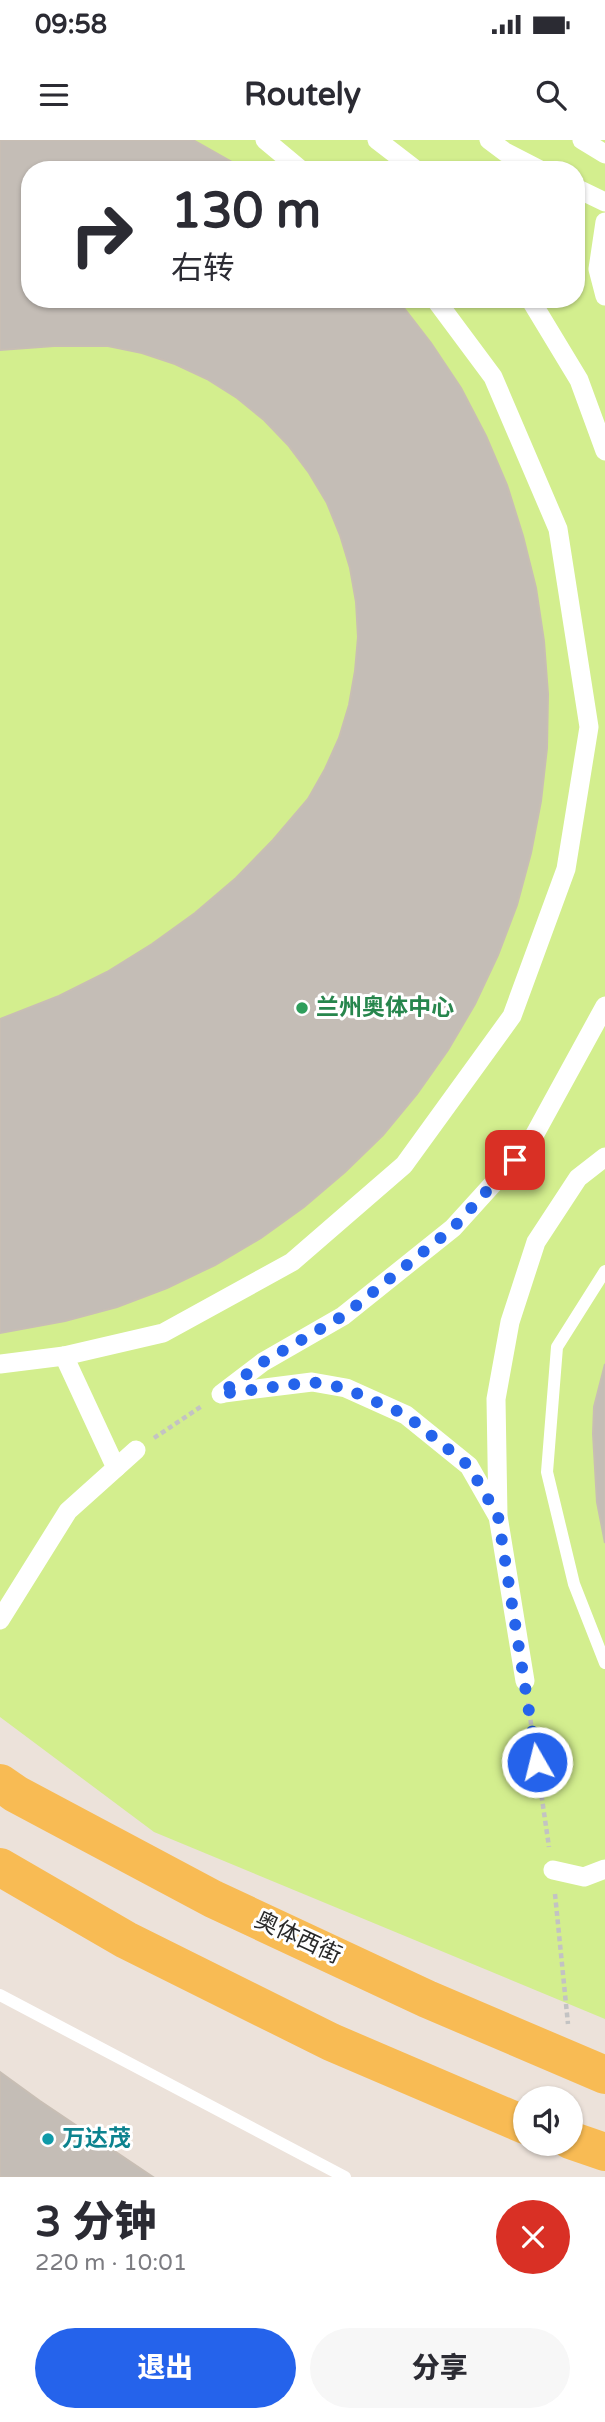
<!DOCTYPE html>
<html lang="zh">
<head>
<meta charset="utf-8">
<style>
	:root { --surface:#fff; --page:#f7f7f7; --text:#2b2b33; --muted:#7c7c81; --accent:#2563eb }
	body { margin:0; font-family:"Varela Round","Noto Sans SC",sans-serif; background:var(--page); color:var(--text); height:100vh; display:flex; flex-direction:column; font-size:26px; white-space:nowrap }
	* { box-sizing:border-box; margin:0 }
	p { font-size:23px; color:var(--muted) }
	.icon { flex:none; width:38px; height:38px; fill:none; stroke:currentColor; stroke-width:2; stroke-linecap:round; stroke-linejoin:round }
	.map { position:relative; height:2037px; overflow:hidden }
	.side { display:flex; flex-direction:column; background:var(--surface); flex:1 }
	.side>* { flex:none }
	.guide { position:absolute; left:21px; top:21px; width:564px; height:147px; border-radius:28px; box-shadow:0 2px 5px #0004; background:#fff; color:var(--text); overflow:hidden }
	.fabs { position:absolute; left:513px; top:1946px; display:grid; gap:14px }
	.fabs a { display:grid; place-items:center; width:70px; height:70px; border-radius:50%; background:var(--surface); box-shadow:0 2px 5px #0004; font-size:35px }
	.pin { position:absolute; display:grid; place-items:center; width:60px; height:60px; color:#fff; margin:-30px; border-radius:14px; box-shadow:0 4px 10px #0006 }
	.me { position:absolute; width:77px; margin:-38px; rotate:352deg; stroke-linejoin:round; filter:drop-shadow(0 0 5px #0008) }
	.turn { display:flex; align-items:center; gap:24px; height:147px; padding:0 35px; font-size:32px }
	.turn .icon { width:91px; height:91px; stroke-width:2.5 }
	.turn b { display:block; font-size:49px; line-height:60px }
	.round { display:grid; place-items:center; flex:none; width:74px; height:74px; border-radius:37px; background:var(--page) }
	.summary { display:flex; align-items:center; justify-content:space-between; height:119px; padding:0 35px }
	h1 { font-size:42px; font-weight:800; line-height:52px }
	.primary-button { display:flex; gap:14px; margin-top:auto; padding:14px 35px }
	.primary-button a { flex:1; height:80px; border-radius:42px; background:var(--accent); color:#fff; font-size:28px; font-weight:800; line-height:80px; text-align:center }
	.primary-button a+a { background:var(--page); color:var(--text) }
	.status { display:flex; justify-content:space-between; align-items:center; height:49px; padding:0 35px; background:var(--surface); direction:ltr }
	.status svg { height:19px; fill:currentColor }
	header { display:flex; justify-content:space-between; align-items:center; height:91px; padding:0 35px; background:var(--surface); font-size:32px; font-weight:800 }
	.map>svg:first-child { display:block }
</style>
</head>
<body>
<div class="status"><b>09:58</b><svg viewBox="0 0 49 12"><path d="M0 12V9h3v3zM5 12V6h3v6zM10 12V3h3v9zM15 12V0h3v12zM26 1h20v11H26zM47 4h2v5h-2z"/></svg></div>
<header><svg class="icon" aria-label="menu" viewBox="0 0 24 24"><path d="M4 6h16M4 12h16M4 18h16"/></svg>Routely<svg class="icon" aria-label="search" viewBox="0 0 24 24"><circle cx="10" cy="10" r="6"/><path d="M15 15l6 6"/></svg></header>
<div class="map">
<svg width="605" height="2037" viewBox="0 0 605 2037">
	<rect width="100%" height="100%" fill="#ece2da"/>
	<path fill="#d3ee8e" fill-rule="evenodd" d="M 0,0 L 605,0 L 605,1879 L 154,1692 L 0,1577 ZM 30,30 L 576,30 L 576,159 L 30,159 Z"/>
	<g fill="#c4bdb6" stroke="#c8beb4" stroke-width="2">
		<polygon points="0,0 193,0 246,30 30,30 30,159 397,159 431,203 461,248 486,296 507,345 523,396 536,448 544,501 548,554 547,608 541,661 531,713 517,765 498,815 475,864 448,910 417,954 383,995 345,1032 304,1067 261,1098 215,1125 167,1148 117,1167 65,1181 0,1193 0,879 59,856 107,832 152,804 195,773 236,738 273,700 308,659 325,629 339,598 349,565 355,531 358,497 356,462 350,428 340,395 327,363 309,333 288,305 264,280 237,258 207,239 175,224 142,213 108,206 54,206 0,210"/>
		<polygon points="605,1224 605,1403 597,1362 593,1294 594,1267"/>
		<polygon points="0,1932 40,1961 153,2037 0,2037"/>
	</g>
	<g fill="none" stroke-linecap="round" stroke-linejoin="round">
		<g stroke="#c3c3c3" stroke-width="4.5" stroke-dasharray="5 3.5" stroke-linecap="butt">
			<polyline points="154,1298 202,1266"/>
			<polyline points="528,1563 549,1707"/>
			<polyline points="555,1754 568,1884"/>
		</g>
		<g stroke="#fff" stroke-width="12">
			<polyline points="605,1131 557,1207 547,1332 574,1444 605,1523"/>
			<polyline points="0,1855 345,2037"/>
		</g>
		<g stroke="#fff" stroke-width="19">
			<polyline points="265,0 301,30"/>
			<polyline points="377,0 416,30"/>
			<polyline points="489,0 505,12 540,30"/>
			<polyline points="582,0 605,14"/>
			<polyline points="576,48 605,62"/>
			<polyline points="605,82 598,129 605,156"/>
			<polyline points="530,159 579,240 605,311"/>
			<polyline points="64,1216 116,1328"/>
			<polyline points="0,1224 64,1216 163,1193 292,1122 404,1025 512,876 566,729 589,587 558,389 493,237 435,159"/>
			<polyline points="224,1253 312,1242 346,1248 406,1275 469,1326 497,1375"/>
			<polyline points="221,1254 263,1222 343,1176 453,1088 530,1003 605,866"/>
			<polyline points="0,1480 68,1371 136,1310"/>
			<polyline points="525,1541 498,1376 496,1259 510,1182 536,1102 578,1038 605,1017"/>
			<polyline points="553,1730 584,1737 605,1729"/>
		</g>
		<g stroke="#f8bb54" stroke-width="38">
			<polyline points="0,1643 16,1654 213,1759 427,1859 605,1935"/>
			<polyline points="0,1727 126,1800 331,1902 525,1985"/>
			<polyline points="570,2000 605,2012"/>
		</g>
	</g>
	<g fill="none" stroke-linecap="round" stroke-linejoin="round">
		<polyline stroke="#2563eb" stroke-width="12" stroke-dasharray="0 21.6" points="515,1020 453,1088 343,1176 263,1222 220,1254 312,1242 345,1248 406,1275 469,1326 498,1376 537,1622"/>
	</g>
	<circle fill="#2e9e5b" stroke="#fff" stroke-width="2.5" cx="302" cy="868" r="7"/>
	<circle fill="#0f9aa8" stroke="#fff" stroke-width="2.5" cx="48" cy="1999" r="7"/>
	<g text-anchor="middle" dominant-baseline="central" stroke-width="6" stroke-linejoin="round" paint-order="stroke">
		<g font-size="23" font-weight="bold" fill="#27864d" stroke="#fff" text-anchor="start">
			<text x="316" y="868">兰州奥体中心</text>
		</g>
		<g font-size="23" fill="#292929" stroke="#fff">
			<text transform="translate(298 1798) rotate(25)">奥体西街</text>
		</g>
		<g font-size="23" font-weight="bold" fill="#0d838f" stroke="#fff" text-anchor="start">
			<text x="62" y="1999">万达茂</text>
		</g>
	</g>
</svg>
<div class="fabs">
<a><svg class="icon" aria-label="sound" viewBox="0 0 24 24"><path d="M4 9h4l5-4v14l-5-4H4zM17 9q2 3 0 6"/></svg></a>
</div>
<div class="pin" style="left:515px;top:1020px;background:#d93025"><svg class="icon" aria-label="arrive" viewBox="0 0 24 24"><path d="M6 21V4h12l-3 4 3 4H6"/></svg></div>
<svg class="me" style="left:537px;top:1622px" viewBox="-20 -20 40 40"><circle r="17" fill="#2563eb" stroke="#fff" stroke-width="3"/><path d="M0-11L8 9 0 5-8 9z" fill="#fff"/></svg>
<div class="guide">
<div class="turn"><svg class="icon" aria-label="right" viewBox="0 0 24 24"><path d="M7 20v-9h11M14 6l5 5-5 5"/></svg><div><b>130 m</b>右转</div></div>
</div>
</div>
<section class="side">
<div class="summary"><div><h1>3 分钟</h1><p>220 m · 10:01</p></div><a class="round" style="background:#d93025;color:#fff"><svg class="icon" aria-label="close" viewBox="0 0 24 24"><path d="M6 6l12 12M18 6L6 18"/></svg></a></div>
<div class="primary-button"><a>退出</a><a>分享</a></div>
</section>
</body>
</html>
